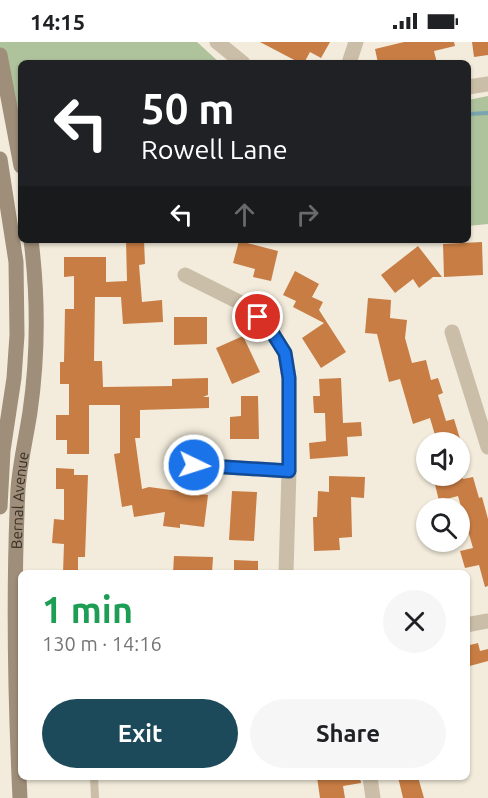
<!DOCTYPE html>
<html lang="en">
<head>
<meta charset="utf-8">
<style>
	:root { --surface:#fff; --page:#f6f6f6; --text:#202124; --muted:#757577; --accent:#1d4a5a }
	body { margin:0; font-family:Ubuntu,sans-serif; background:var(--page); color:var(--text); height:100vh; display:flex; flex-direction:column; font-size:22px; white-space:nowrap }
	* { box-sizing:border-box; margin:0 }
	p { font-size:20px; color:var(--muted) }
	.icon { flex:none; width:33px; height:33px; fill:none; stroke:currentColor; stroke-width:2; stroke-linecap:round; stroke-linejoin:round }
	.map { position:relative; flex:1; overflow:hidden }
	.panel { position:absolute; left:18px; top:528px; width:452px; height:210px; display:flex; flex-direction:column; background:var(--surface); border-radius:9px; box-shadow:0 2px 4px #0004 }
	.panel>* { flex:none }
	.guide { position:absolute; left:18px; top:18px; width:453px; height:183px; border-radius:9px; box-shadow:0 2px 4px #0004; background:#202124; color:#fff; overflow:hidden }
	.controls { position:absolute; left:416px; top:390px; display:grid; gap:12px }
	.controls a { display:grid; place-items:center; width:54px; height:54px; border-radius:50%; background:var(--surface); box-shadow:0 2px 4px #0004; font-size:30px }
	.pin { position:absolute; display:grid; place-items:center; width:51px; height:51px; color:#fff; margin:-26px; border:3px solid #fff; border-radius:50%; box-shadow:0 2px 6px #0007 }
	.me { position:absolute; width:66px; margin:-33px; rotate:94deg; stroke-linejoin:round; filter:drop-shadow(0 0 4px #0008) }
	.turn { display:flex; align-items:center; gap:21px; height:126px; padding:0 24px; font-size:27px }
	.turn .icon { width:78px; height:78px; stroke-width:2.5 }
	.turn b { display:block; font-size:42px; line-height:51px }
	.lanes { display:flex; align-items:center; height:57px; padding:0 24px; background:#0003; justify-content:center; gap:30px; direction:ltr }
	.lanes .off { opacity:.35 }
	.round { display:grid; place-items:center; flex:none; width:63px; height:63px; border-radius:32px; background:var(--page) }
	.headline { display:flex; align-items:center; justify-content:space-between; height:102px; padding:0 24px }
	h1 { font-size:36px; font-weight:700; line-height:45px; color:#1e9e55 }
	.cta { display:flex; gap:12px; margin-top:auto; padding:12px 24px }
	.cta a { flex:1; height:69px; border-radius:36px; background:var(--accent); color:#fff; font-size:24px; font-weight:700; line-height:69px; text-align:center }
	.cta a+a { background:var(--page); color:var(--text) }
	.status { display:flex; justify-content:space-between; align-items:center; height:42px; padding:0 30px; background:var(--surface); direction:ltr }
	.status svg { height:16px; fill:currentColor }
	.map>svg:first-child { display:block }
</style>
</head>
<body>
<div class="status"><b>14:15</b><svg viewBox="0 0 49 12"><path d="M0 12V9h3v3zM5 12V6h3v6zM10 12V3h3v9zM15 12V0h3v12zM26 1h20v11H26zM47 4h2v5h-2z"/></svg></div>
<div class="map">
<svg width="488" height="756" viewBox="0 0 488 756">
	<rect width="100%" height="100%" fill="#f3ecdc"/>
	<g fill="#aec29c">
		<polygon points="0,0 197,0 220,21 21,21 21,75 0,52"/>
		<polygon points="488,54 488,182 468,184 468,58"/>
	</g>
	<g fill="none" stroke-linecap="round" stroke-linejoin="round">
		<polyline stroke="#7aa4b0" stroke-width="4" points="468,72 488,71"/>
	</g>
	<g fill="#c87d44">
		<polygon points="260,0 330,0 321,16 310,10 304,21 300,21"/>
		<polygon points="404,0 454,0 455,4 434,9 437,21 378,21 375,7"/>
		<polygon points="472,0 488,0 488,13 474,15"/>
		<polygon points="126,198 144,198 145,222 139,223 142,260 162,258 163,280 123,282 121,255 95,255 94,319 102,319 103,345 172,344 172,337 208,336 208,353 203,355 209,355 209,366 140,368 140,396 135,396 142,447 149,445 208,453 204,485 180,482 180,486 163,484 165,470 134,475 132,463 122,465 114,412 120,411 120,363 89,363 89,412 67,412 67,398 56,398 56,373 69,373 69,342 60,342 60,320 64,320 65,267 74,267 74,234 64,235 64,215 106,215 106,240 127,239"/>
		<polygon points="239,199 278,209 271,239 253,235 255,227 233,221"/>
		<polygon points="482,200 483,233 444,235 443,202"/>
		<polygon points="418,204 442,235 433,235 419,246 413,237 395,251 381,233"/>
		<polygon points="295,229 319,242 312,255 323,260 319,268 346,310 321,326 302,296 324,281 293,265 296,259 283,253"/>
		<polygon points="368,256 391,258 390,276 407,278 405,296 412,321 426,318 431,338 438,336 443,351 438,353 446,379 454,377 461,400 437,400 430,376 413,382 400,337 389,340 377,292 365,291"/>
		<polygon points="174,275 207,275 207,302 174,303"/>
		<polygon points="243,294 260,330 232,342 216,306"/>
		<polygon points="341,336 343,381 361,380 362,394 347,395 348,414 310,417 309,401 326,399 325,371 314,371 313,354 320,354 319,337"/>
		<polygon points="241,354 258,354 259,397 230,397 230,375 241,374"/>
		<polygon points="56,426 74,427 74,433 88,433 85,515 78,515 78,531 63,531 64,502 52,501 54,477 64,478 64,447 56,447"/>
		<polygon points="329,434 365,435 364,456 351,455 352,495 339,496 340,508 314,509 313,475 317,475 318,449 329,450"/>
		<polygon points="433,434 462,434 463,437 473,435 479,456 482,455 488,477 488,544 485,545 479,523 465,526 460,509 473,506 458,454 439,459"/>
		<polygon points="232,449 257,450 254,499 229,498"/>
		<polygon points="174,514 213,515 212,531 173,531"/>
		<polygon points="234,518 258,519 258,531 234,531"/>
		<polygon points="478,601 480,609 488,607 488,619 466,625 466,604"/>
		<polygon points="317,735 360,735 361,741 343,744 345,756 320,756"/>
		<polygon points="398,735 418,735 424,756 403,756"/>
	</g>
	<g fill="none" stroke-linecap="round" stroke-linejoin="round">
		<polyline stroke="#cbbea8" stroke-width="8" points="94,735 95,756"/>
		<g stroke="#cbbea8" stroke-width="15">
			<polyline points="217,0 243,21"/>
			<polyline points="349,21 356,0"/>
			<polyline points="468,45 488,42"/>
			<polyline points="185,233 245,263 270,287 285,311 289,336 289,429 286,531"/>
			<polyline points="452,290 488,405"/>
			<polyline points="178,408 194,423 289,429"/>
			<polyline points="466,583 488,579"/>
			<polyline points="370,735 373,756"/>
		</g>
		<g stroke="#9f8e79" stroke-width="15">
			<polyline points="0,13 21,124"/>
			<polyline points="0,117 16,220 17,293 14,336 3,409 0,465"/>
			<path id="s1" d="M 20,756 C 15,653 13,550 18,447 C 20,421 26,396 30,370 C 38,314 38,254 31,198"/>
		</g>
	</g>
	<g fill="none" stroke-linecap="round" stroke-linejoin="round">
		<defs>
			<polyline id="route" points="194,423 289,429 289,336 285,311 270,287 258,275"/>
		</defs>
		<use href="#route" stroke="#114b97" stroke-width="15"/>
		<use href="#route" stroke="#1a73e8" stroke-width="10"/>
	</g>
	<g text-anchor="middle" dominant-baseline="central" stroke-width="6" stroke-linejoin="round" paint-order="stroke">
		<g font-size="15" fill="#373028" stroke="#faf5e9">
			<text stroke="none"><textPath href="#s1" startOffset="298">Bernal Avenue</textPath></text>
		</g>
	</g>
</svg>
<div class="controls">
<a><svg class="icon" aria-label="sound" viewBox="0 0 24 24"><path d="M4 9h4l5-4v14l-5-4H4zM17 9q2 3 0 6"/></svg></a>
<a><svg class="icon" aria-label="search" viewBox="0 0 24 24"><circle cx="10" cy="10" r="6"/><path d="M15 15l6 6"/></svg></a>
</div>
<div class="pin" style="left:258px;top:275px;background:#d93025"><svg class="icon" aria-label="arrive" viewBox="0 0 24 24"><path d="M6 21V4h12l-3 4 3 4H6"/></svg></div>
<svg class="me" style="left:194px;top:423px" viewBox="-20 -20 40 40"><circle r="17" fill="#1a73e8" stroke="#fff" stroke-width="3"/><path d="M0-11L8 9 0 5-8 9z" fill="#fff"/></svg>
<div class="guide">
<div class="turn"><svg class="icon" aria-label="left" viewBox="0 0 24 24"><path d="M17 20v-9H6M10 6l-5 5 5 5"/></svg><div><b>50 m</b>Rowell Lane</div></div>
<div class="lanes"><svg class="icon" aria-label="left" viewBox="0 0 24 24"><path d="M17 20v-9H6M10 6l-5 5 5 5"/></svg><svg class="icon off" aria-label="ahead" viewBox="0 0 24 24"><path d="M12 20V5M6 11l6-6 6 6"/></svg><svg class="icon off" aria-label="right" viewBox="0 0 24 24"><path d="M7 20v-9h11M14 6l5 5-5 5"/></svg></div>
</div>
<section class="panel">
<div class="headline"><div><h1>1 min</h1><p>130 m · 14:16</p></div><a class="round"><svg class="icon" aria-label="close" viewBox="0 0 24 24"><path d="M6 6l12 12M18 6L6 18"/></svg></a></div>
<div class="cta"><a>Exit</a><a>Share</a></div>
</section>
</div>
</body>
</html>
